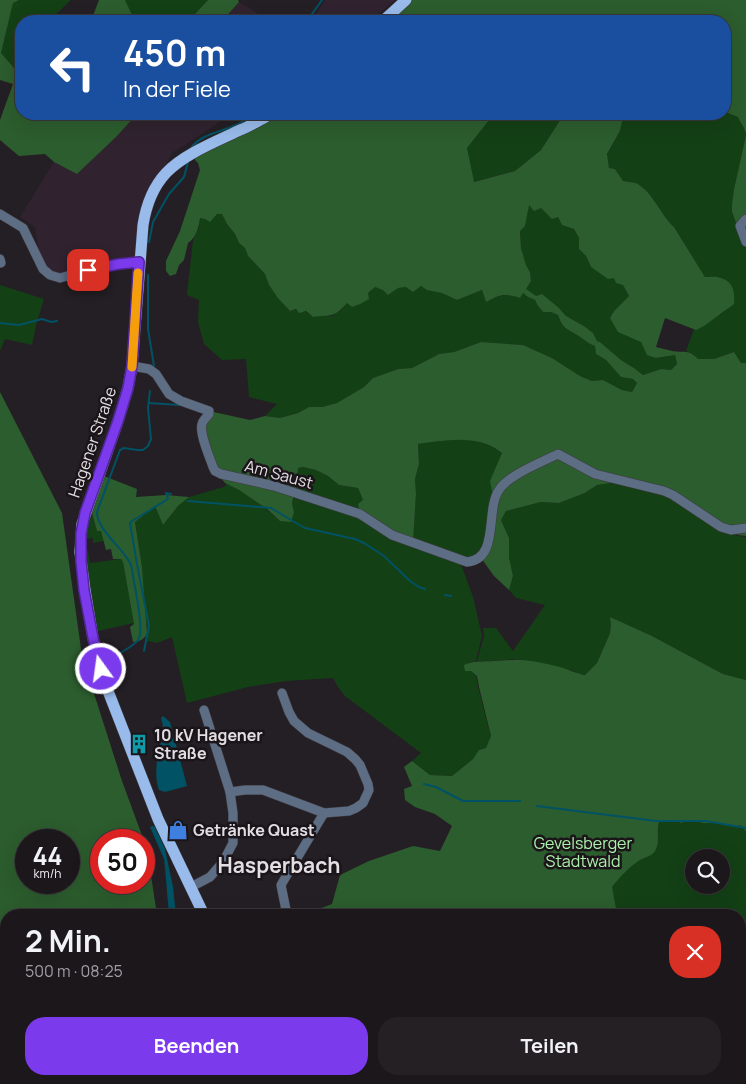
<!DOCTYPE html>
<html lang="de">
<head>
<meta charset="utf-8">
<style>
	:root { --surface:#1b171b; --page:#242024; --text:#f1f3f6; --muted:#a09fa3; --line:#39363a; --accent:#7c3aed }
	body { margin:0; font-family:Manrope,sans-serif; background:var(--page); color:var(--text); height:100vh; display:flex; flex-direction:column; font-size:19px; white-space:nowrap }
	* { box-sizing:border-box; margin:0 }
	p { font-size:16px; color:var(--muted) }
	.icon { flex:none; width:28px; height:28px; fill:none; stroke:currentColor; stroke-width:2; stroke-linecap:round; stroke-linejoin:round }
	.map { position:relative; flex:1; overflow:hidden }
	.sheet { position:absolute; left:0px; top:909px; width:746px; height:176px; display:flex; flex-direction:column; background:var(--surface); border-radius:20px 20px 0 0; box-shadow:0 5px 20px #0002,0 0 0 1px var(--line) }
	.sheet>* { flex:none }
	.banner { position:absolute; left:15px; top:15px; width:716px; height:105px; border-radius:20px; box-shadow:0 5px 20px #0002,0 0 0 1px var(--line); background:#1a4fa0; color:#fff; overflow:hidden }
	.buttons { position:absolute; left:685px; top:849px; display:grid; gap:10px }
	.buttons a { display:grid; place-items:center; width:45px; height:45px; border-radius:50%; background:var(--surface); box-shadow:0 5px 20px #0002,0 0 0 1px var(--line); font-size:25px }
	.speed { position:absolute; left:15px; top:829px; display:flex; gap:10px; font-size:25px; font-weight:700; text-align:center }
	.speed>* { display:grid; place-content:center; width:65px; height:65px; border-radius:50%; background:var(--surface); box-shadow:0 5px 20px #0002,0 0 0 1px var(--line); line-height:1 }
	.speed small { font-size:12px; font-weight:400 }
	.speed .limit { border:8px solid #d22; background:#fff; color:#111 }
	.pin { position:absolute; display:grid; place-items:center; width:42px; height:42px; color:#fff; margin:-21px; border-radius:10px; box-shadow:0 2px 8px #0006 }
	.me { position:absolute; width:55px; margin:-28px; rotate:346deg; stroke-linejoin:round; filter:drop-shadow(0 0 4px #0008) }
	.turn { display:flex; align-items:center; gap:18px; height:105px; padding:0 25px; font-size:22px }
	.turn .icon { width:65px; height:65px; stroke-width:2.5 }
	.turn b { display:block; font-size:35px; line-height:42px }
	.round { display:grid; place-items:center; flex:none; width:52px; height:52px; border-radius:20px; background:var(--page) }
	.head { display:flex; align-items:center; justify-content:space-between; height:85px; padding:0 25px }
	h1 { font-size:30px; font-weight:700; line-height:38px }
	.primary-button { display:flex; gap:10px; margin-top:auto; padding:10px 25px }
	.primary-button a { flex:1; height:58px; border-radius:20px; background:var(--accent); color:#fff; font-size:20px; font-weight:700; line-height:58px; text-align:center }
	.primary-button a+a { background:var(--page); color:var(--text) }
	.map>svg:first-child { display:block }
</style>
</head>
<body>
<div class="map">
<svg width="746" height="1084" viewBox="0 0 746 1084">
	<rect width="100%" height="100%" fill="#241f24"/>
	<g fill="#30232f">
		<polygon points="325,0 395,0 370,21 312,21"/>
		<polygon points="239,2 267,19 264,21 222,21"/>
		<polygon points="137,114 218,114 223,120 172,153 149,195 136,258 58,275 41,264 35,227 20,217 54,162 77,174 116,137"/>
	</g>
	<g fill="#144016" fill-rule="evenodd">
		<polygon points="19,0 71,0 49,21 21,21 21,76 1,53 13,2"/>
		<polygon points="125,0 208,0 195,14 176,21 135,21"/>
		<path d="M 725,112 L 738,117 C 740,123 745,127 746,135 L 734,189 L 732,212 L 746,242 L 746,363 L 741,363 L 734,352 L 714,359 L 698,359 L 693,354 L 686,351 L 694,329 C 704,327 715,317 725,311 L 720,277 L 705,277 L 674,227 C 660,214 653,192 636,183 C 632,182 628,182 623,181 L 615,169 L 609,168 L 607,155 L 620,131 L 622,122 L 627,114 L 725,114 Z"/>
		<polygon points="494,114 501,116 504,114 564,114 541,150 515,171 473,182 467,148"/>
		<polygon points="528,205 541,208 547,214 558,217 562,225 574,229 579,238 579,249 586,256 591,267 614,277 623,285 629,296 614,311 610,318 641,342 657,358 675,355 677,364 671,370 661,369 643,375 634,368 621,360 600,342 597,341 593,333 584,326 566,316 558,307 542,294 536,296 525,289 531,281 530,272 526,265 521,248 520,231 525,226"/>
		<path d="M 217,214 L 222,214 L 227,224 L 235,234 L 239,243 L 245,248 L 248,256 L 265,274 L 269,285 L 290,311 C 300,308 306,311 313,317 L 324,315 L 332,316 L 340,311 L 347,303 L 368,293 L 375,287 C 390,291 404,286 419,286 C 429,286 447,295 457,300 L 482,290 L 486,302 C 498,295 510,294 523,293 L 528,297 L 535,300 L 538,306 L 543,312 L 551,312 L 558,315 C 563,329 566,328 577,335 C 584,339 588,344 595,346 L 596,354 L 606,360 L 621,377 L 633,379 L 637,383 L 632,392 L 622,390 L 603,380 L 592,381 L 580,376 L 552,358 L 523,345 L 481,342 L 454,352 L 439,354 L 412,368 L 398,369 L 373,378 L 364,387 L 337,403 L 322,407 L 309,407 L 298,413 L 280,418 L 265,416 L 277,404 L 249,397 L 246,359 L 222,360 L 204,344 L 198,322 L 199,300 L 187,295 L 193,240 L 199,227 L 200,218 L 205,219 Z"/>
		<polygon points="0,285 44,299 36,325 32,345 5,339 0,351"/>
		<path d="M 449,439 C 468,439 487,441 502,453 L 491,481 L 494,498 L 487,547 L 473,560 L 413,542 L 416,494 L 415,479 L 419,464 L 418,444 Z"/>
		<polygon points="302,467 316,470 328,476 339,485 358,488 363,500 360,513 295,492 297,484 298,468"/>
		<polygon points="621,481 662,492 732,531 737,536 746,537 746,680 723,674 652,636 611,618 611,624 610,633 597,663 585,675 580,674 573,671 532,661 515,659 491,661 477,661 484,636 483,628 496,628 513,651 545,605 516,598 509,590 513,576 509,557 509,538 501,520 506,511 541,502 559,503 585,493 597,485"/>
		<path d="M 227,484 C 247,493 264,507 280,521 L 294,512 L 292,503 L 295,494 L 359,514 L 459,559 L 473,597 L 482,636 L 476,661 L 468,663 L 471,671 L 476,675 L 478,687 L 491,737 L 486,748 L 479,750 L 473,759 L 452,776 L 430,775 L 412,761 L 421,753 L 345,696 L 338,687 L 333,678 L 286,681 L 248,687 L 187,703 L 172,637 L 157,643 L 148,641 L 145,637 L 147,633 L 142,567 L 135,522 L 155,506 L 163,525 L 178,506 L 189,497 L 224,487 Z"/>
		<polygon points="92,513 97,531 101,531 104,541 93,543 93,538 86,539 88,525"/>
		<path d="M 86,550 L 88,551 L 90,563 L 121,559 L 123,562 L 134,623 L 98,631 C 93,605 87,578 86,550 Z"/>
		<path d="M 526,801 L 662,821 L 676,821 L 681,823 L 690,820 L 703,823 L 713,823 L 724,825 L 740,825 L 746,831 L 746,1067 L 740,1069 L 740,915 L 615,915 L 616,909 ZM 694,858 L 721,858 L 721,885 L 694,885 Z"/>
	</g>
	<g fill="#2c5d2e" fill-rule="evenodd">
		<polygon points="0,0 19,0 13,3 1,53 21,76 21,114 137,114 116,137 77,174 54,162 45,154 19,156 0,140 0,120 13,84 0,80"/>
		<polygon points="99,0 125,0 135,21 91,21"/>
		<polygon points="208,0 238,0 239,2 222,21 176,21 195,14"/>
		<path d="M 406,0 L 746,0 L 746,225 L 737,225 L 732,212 L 732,205 L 734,189 L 746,135 C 745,127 740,123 738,117 L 725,112 L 725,21 L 383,21 Z"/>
		<path d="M 272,114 L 504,114 L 502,116 L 494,114 L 467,148 L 474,182 L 515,171 L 541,150 L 564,114 L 627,114 L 622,122 L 620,131 L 607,154 L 609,168 L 615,169 L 623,181 C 628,182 632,182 636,183 C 653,192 660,214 674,227 L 705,277 C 710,277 717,276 721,278 C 734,282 735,293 734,304 L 704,326 L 696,330 L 665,318 L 656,347 C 661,348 667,350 672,351 C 684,353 689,349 698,359 L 714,359 L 734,352 L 741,363 L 746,363 L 746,536 L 738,535 L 732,530 L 673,495 L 623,481 L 597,485 L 585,493 L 559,503 L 541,502 L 506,511 L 501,520 L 509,538 L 509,557 L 513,576 L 509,590 L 494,576 L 481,558 L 494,501 L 490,481 L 502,453 C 478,434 446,440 418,444 L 419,464 L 415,479 L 416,494 L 413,542 L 360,513 L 358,504 L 363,500 L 358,488 L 339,485 L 328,476 L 316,470 L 303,467 L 298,468 L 297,484 L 292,503 L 294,512 L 291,522 L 280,521 L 267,509 L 239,490 L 225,483 L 215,471 L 202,433 L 209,411 L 250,420 L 265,416 L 280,418 L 298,413 L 309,407 L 322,407 L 337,403 L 364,387 L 373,378 L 398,369 L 412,368 L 439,354 L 454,352 L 481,342 L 523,345 L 552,358 L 580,376 L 592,381 L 603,380 L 622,390 L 632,392 L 637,383 L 633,379 L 621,377 L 606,360 L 596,354 L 595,346 C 588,344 584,339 577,335 C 566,328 563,329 558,315 L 551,312 L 543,312 L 538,306 L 535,300 L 528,297 L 523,293 L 520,298 C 504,293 501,294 486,302 L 482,290 L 457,300 L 442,293 L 427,290 L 421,286 L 413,292 L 406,287 L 398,288 L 388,295 L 383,290 L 375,287 L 368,293 L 369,299 L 360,304 L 352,307 L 347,303 C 333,319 332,314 313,317 L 306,311 L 299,313 L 296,309 L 290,311 L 278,298 L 269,285 L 265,274 L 248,256 L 245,248 L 239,243 L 235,234 L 227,224 L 222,214 L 217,214 L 210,222 L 205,219 L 200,218 C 199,227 196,238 188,243 L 184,260 L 179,265 L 176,274 L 170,276 L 166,271 L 166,261 L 180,231 L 200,170 L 198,163 L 195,160 L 194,153 ZM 529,205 L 534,211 L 541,208 L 552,219 L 558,217 L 562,225 L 574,229 L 579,238 L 579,249 L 586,256 L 591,267 L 608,279 L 614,278 L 616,283 L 623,285 L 629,296 L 614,311 L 610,318 L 618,332 L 641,342 L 647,355 L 656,358 L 675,355 L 677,364 L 671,370 L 661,369 L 643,375 L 634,368 L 621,360 L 600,342 L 597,341 L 593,333 L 584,326 L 566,316 L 558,307 L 542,294 L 536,296 L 526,289 L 531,281 L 530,272 L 526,265 L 521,248 L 520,231 L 525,226 Z"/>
		<path d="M 0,392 L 62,513 L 82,656 L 122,781 L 147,849 L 157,915 L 6,915 L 6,1079 L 171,1079 L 171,1084 L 0,1084 ZM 26,840 L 69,840 L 69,882 L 26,882 ZM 101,840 L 144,840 L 144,882 L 101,882 Z"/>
		<path d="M 104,476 L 137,489 L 136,497 L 166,495 L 189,497 L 178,506 L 163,525 L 155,506 L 135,522 L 142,567 L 147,633 C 145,639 139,642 133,642 L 130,627 L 134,624 L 123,562 L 121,559 L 113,559 L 111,549 L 106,550 L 101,531 L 97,531 L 92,513 Z"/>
		<path d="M 610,617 L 652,636 L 723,674 L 746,680 L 746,831 L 740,825 L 735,827 L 713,823 L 703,823 L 690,820 L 681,823 C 674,820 667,820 659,822 C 656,831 660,840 656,849 C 653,857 643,857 637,862 C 628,868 619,878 612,887 L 616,909 L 615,915 L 303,915 L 332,904 L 340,875 L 369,861 L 413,846 L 440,851 L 452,826 L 435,814 L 415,807 L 405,800 L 404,789 L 412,786 L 404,767 L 412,761 L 430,775 L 452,776 L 473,759 L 479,750 L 486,748 L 491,736 L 479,687 L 477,676 L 471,671 L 465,671 L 464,665 C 474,660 483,662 494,661 C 500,661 507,660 513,660 C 529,659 545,664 560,667 C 568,669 577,674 585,675 L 597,663 L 610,633 L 611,624 Z"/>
		<polygon points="746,1067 746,1084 235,1084 236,1079 740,1079 740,1069"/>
	</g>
	<g fill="#005264">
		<path d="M 163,716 L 170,722 L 187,786 L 165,792 L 159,790 C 155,780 156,765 158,754 C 160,741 166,731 161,718 Z"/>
		<polygon points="153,826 155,827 165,849 173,887 176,915 169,915 165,868 164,859 150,827"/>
	</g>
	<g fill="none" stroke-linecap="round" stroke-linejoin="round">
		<g stroke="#005264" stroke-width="2">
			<polyline points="307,21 322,0"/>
			<path d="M 191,148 C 201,134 221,132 236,125 C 243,122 250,117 257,114"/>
			<polyline points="149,242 153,222 169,194 184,177 188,162"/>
			<polyline points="148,275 148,329 154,366"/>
			<polyline points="0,323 19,325 42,319 51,322 57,321"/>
			<polyline points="149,403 180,405"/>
			<polyline points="188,501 271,508 296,523 305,528 355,539 364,543 384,556 410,581 419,587 425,589"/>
			<polyline points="445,595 451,596"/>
			<polyline points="144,651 149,626 137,564 130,523 132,521 168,499 166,493 171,494"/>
			<path d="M 112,658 C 119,653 133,647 138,640 C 145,631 134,584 132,570 C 132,568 131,565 130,563 C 122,547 97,530 97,512 L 120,450 L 124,448 L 137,450 L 143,450 L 148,446 L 151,439 L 148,408 L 150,391"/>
			<polyline points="424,784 436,787 463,801 520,801"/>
			<polyline points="537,806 656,821 706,821 746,828"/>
		</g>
		<defs>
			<g id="minor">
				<polyline points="0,214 23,228 43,269 50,275 60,278 88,270 119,264 139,262"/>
				<polyline points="746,219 740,226 746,242"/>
				<polyline points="0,259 1,263"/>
				<path d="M 132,366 L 149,369 L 156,374 L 169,394 L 181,401 L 209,411 L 209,414 C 207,417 203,420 202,424 C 199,433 210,458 213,467 L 215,471 L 221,474 L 274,486 L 360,514 L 392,535 L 467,562 C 500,559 485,510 499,490 C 508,475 542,462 558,454 L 595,474 L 664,491 L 673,495 L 721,527 L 731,530 L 746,528"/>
				<polyline points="230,792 245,790 263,790 324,813 349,811 356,808 363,803 369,790 368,784 360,765 355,759 347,752 308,733 294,721 289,712 282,693"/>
				<polyline points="191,887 210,877 223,862 233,843 233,813 230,792 204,710"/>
				<polyline points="287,915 281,885 324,813"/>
			</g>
			<g id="major">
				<polyline points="383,21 406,0"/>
				<path d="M 204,915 L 158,819 L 108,691 L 93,638 L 85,590 L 80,552 L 82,524 L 118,421 L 128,388 L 132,366 L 143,225 C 146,206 153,187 166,173 C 184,154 217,141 240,130 C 251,126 261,119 271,114"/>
				<polyline points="233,1084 233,1079"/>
			</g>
		</defs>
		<use href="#minor" stroke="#3f3a3f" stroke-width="10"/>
		<use href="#major" stroke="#3f3a3f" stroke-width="12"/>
		<use href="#minor" stroke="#5d6d84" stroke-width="9"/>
		<use href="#major" stroke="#99bbeb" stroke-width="11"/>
	</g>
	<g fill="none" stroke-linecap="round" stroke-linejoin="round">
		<defs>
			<polyline id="route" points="88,270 119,264 139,262 132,366 128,388 118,421 85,513 81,534 81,561 84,590 93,638 101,669"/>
		</defs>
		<use href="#route" stroke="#51269a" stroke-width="12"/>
		<use href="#route" stroke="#7c3aed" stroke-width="9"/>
		<polyline stroke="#f59e0b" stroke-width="9" points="132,367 138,273"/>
	</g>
	<defs>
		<symbol id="building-bare" viewBox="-9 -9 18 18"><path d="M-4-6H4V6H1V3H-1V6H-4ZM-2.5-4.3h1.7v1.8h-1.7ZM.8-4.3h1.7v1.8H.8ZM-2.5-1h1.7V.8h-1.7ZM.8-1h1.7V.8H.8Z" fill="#0f9aa8" stroke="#1b151a" stroke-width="2.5" paint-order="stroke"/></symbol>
		<symbol id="shop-bare" viewBox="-9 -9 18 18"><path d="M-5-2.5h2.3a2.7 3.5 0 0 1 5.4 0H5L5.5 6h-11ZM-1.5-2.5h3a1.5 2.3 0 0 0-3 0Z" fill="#3f7fe0" stroke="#1b151a" stroke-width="2.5" paint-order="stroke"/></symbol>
	</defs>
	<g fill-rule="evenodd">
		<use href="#building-bare" x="125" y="730" width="28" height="28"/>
		<use href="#shop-bare" x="164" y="816" width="28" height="28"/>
	</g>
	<g text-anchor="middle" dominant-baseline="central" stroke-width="5" stroke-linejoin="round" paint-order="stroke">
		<g font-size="16" fill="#e2dee2" stroke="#1b151a">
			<text transform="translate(92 442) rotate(-71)">Hagener Straße</text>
			<text transform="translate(279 474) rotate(15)">Am Saust</text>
		</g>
		<g font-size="16" font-weight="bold" fill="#e2dee2" stroke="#1b151a" text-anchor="start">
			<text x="154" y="735">10 kV Hagener<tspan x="154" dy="18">Straße</tspan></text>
			<text x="193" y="830">Getränke Quast</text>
		</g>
		<g font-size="16" fill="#abf3aa" stroke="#1b151a">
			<text x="583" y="843">Gevelsberger<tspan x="583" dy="18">Stadtwald</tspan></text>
		</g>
		<g font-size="21" font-weight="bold" fill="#e2dee2" stroke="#1b151a">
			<text x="279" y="865">Hasperbach</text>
		</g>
	</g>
</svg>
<div class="buttons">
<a><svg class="icon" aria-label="search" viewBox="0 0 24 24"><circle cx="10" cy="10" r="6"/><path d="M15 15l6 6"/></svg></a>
</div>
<div class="speed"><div>44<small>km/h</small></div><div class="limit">50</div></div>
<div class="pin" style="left:88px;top:270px;background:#d93025"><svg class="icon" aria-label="arrive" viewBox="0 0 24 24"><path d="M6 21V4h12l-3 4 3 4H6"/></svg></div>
<svg class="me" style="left:101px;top:669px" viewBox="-20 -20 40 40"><circle r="17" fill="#7c3aed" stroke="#fff" stroke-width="3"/><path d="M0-11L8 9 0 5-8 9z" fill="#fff"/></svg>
<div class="banner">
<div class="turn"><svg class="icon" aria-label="left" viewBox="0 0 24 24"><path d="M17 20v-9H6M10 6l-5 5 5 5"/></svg><div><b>450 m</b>In der Fiele</div></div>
</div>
<section class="sheet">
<div class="head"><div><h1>2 Min.</h1><p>500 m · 08:25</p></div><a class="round" style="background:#d93025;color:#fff"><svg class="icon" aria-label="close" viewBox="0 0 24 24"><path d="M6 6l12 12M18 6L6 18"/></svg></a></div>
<div class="primary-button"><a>Beenden</a><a>Teilen</a></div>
</section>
</div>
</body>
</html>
